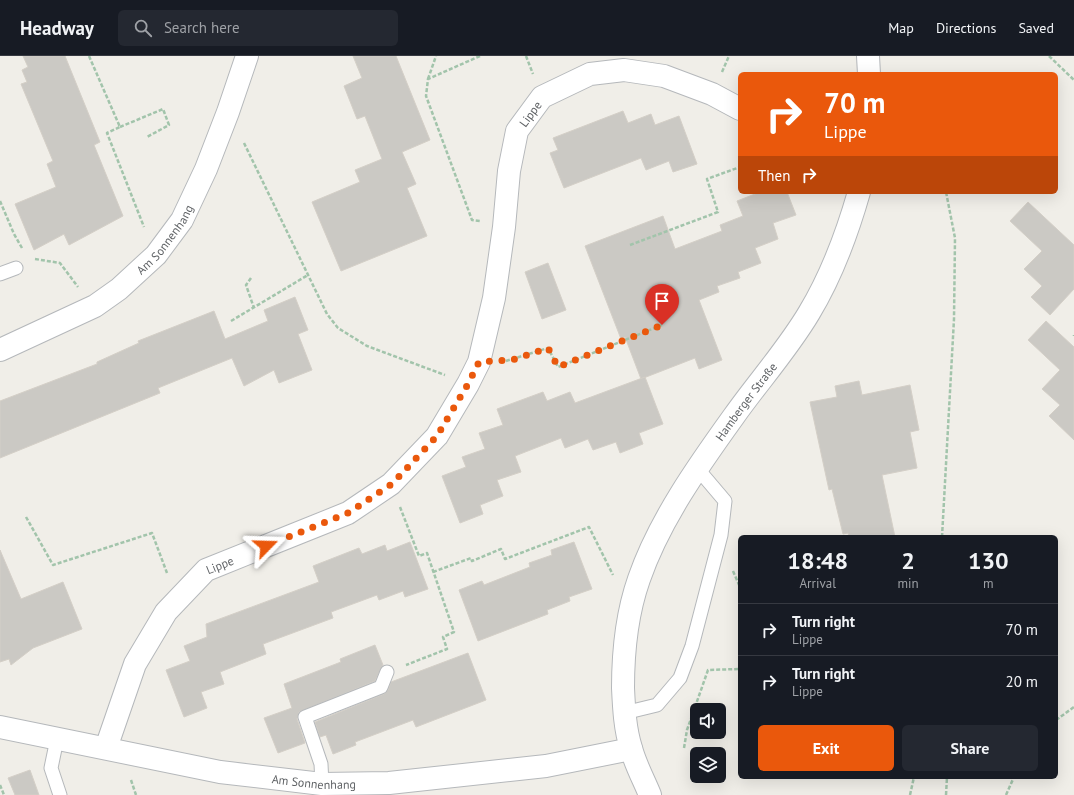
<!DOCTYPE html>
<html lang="en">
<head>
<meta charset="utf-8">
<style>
	:root { --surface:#171b24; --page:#242831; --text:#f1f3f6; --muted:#9ea1a6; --line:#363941; --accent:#ea580c }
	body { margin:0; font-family:"PT Sans",sans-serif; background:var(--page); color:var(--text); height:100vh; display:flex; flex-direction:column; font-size:15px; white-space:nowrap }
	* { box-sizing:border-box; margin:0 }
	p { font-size:13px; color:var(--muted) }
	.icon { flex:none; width:22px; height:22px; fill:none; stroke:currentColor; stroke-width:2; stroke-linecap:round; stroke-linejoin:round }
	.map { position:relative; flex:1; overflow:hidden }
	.details { position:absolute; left:738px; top:479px; width:320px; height:244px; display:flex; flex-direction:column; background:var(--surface); border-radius:6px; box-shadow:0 4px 16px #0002 }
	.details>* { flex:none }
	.banner { position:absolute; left:738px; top:16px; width:320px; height:122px; border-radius:6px; box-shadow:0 4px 16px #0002; background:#ea580c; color:#fff; overflow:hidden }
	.controls { position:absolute; left:690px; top:647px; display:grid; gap:8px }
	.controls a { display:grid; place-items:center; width:36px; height:36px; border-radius:6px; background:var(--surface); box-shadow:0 4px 16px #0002; font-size:20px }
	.pin { position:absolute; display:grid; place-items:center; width:34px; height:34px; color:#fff; margin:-41px -17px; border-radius:50% 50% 50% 0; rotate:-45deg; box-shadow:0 0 4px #0007 }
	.pin .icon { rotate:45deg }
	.me { position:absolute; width:44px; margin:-22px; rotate:68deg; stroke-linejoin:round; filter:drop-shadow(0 0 3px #0008) }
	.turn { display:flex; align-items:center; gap:14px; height:84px; padding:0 20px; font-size:18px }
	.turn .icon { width:52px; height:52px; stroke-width:2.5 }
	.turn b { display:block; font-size:28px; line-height:34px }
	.then { display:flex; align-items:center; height:38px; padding:0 20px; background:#0003; gap:8px; font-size:15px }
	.eta { display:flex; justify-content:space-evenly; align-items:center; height:68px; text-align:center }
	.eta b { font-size:24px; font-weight:700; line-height:28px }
	.cta { display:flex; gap:8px; margin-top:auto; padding:8px 20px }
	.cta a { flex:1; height:46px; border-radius:6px; background:var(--accent); color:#fff; font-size:16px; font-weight:700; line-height:46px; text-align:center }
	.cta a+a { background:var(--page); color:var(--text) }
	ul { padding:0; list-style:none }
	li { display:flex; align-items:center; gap:12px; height:52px; padding:0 20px; border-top:1px solid var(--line) }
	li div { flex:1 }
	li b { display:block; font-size:15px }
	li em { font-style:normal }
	header { display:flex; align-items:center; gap:24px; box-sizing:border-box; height:56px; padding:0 20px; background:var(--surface); border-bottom:1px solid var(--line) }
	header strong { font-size:19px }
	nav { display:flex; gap:22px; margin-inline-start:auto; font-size:14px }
	.search { width:280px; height:36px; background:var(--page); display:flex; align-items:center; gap:10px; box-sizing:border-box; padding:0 14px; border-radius:6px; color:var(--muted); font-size:15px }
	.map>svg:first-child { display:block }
</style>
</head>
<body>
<header>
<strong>Headway</strong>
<div class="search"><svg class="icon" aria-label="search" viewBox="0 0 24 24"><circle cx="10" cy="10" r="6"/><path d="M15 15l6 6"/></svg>Search here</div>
<nav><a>Map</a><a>Directions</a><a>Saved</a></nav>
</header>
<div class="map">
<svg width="1074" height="739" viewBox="0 0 1074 739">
	<rect width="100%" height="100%" fill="#f0eee8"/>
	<g fill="#cbc9c4" stroke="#d4cfc7">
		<polygon points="23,0 65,0 100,86 94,89 123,160 69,189 64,178 34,194 15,148 56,131 47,108 53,105 21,28 27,26 22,14 28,11"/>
		<polygon points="353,0 396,0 430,84 402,96 416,128 407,132 427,180 341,215 312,146 360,126 355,114 382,103 365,60 357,63 344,30 362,22"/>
		<polygon points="623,55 628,67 651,58 655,69 679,60 697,108 673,116 669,105 646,114 641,102 564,132 550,97 558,94 553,82"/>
		<polygon points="760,136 787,136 796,159 773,167 778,183 755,192 761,207 738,216 740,222 717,230 719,236 699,244 722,304 699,313 695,302 641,323 625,281 621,283 585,190 663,160 675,193 722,175 720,169 743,160 737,145"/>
		<polygon points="1028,146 1074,189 1074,233 1050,259 1031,241 1042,230 1024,213 1042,195 1010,165"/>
		<polygon points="548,207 566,254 542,263 525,216"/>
		<polygon points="295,241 308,274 298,278 312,314 279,327 274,314 244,330 232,302 158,332 160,337 0,402 0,345 97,308 97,306 139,287 138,285 214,255 225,283 268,265 264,254"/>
		<polygon points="1046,265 1074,291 1074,384 1049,360 1060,349 1042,333 1060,314 1028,284"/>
		<polygon points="645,321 663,368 639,377 643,388 620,397 616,386 593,394 588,383 565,392 561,382 515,400 521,416 497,424 503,440 480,449 483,458 460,467 442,420 466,411 462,401 485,393 479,377 503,369 497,353 543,336 547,345 570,336 575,347"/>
		<polygon points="859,325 862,339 910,329 919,374 910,376 917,412 882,419 895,481 849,481 848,477 843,478 832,433 829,434 810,346 837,341 835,330"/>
		<polygon points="410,486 428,533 405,541 403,535 379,544 377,539 331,556 333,562 263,588 266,598 220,616 224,628 201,636 207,652 184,661 166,614 190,605 184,590 207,581 206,568 319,526 313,510 359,492 362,498 385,489 387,495"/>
		<polygon points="574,486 592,533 569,541 570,545 547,554 548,558 478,585 459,534 482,525 484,529 530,511 529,507 552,499 551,494"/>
		<polygon points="0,494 21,543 63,526 82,573 33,592 11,609 9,603 0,606"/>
		<polygon points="375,589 383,609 375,625 299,656 297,663 305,687 278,697 264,662 292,652 284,628 341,606 340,603"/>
		<polygon points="468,597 486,644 416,671 413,664 355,686 356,689 333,698 326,679 320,681 315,666 384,638 388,634 391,626"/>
		<polygon points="30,714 39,739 15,739 8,722"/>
	</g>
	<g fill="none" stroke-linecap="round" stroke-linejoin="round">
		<defs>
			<g id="service">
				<polyline points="0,218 16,212"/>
				<polyline points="624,657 657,649 680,622 692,590 721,479 725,445 697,412"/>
				<polyline points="57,683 51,712 60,739"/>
				<polyline points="322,728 321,708 305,661 381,631 387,616"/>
			</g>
			<g id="minor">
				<path id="s1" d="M 0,294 L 95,250 L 119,233 L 156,199 L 182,164 L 206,113 L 228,56 L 247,0"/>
				<path id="s2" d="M 0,671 L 220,716 L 322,728 L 389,727 L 546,710 L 631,693"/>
				<path id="s3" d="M 106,692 L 135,608 L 166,556 L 206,514 L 348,457 L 391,428 L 437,380 L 468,328 L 479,306 L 494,242 L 504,171 L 509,115 L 517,75 L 542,41 L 590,18 L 624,14 L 664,20 L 712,38 L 740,53"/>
			</g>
			<g id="tertiary">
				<polyline points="868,0 869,18"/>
				<path id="s4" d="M 650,739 C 644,724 635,708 631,692 C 625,673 624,653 623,632 C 623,596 627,557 639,523 C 659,465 698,410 734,360 C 758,326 787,294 809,257 C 832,219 847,178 859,136"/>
			</g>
		</defs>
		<use href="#service" stroke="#b5b8bb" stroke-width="15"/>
		<use href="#minor" stroke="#b5b8bb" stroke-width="24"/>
		<use href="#tertiary" stroke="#b5b8bb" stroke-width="24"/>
		<g stroke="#a2c4ab" stroke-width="2.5" stroke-dasharray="4 2" stroke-linecap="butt">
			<polyline points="89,0 120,71 107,77 144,171"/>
			<polyline points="480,0 428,23 426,40 472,164 480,165"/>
			<polyline points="526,0 533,18"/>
			<polyline points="1049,0 1074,24"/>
			<polyline points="722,16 729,0"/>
			<polyline points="428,23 436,0"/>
			<polyline points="120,71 163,53 169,69 147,81"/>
			<polyline points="244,87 327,258 338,272 367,290 445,319"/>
			<polyline points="0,145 14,178 22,192"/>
			<polyline points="630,189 718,156 707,123 740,111"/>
			<polyline points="35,203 60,207 78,231"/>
			<polyline points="251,222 246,229 254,252"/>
			<polyline points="231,265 308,219"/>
			<polyline points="1074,279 1074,280"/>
			<polyline points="506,305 548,292 558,311 662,269"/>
			<polyline points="400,451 419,500 427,497 454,576 443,581 447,593 406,609"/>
			<polyline points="26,461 53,509 152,477 167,517"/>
			<polyline points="942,481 954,263 955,182 946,136"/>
			<polyline points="733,515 740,531"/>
			<polyline points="433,516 471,502 472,505 501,493 505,503 589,471 613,519"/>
			<polyline points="1056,664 1074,651"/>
			<polyline points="684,692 687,674 708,614 740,613"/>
			<polyline points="131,724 136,739"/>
			<polyline points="0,729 4,739"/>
			<polyline points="910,739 914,721"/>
			<polyline points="946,739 947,721"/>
			<polyline points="1006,739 1014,721"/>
		</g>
		<use href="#service" stroke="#fff" stroke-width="13"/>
		<use href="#minor" stroke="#fff" stroke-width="22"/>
		<use href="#tertiary" stroke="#fff" stroke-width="22"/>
	</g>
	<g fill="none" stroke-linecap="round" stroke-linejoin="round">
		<polyline stroke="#ea580c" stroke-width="7" stroke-dasharray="0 12.6" points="266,490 348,457 392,428 437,380 468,328 479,306 512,304 548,292 558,311 662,269"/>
	</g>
	<g text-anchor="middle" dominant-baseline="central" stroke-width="4" stroke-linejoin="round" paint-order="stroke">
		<g font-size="12" fill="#606366" stroke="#fff">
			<text stroke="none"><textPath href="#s3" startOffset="820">Lippe</textPath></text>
			<text stroke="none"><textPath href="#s1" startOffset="202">Am Sonnenhang</textPath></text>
			<text stroke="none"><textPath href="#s4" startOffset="430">Hamberger Straße</textPath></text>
			<text stroke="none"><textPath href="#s3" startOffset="222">Lippe</textPath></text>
			<text stroke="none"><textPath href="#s2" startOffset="319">Am Sonnenhang</textPath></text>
		</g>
	</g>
</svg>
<div class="controls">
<a><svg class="icon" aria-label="sound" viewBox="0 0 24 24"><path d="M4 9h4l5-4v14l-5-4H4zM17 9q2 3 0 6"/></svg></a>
<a><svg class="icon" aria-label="layers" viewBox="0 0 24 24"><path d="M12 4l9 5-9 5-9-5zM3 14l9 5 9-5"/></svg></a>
</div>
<div class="pin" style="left:662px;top:269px;background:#d93025"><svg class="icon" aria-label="arrive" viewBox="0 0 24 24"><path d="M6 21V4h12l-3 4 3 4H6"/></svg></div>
<svg class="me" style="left:266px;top:490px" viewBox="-20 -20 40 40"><path d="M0-17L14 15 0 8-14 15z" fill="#ea580c" stroke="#fff" stroke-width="4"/></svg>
<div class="banner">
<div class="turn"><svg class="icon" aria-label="right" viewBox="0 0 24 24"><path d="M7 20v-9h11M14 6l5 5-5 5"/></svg><div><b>70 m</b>Lippe</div></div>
<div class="then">Then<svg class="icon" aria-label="right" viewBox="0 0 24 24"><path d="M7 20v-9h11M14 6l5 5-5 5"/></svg></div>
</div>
<section class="details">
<div class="eta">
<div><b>18:48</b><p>Arrival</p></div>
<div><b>2</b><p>min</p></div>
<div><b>130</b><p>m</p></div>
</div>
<ul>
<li><svg class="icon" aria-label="right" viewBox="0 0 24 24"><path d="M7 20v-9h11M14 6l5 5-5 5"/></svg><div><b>Turn right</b><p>Lippe</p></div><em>70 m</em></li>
<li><svg class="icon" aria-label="right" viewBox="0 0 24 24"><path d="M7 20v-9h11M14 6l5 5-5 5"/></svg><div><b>Turn right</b><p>Lippe</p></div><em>20 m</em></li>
</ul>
<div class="cta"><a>Exit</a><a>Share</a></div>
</section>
</div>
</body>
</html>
